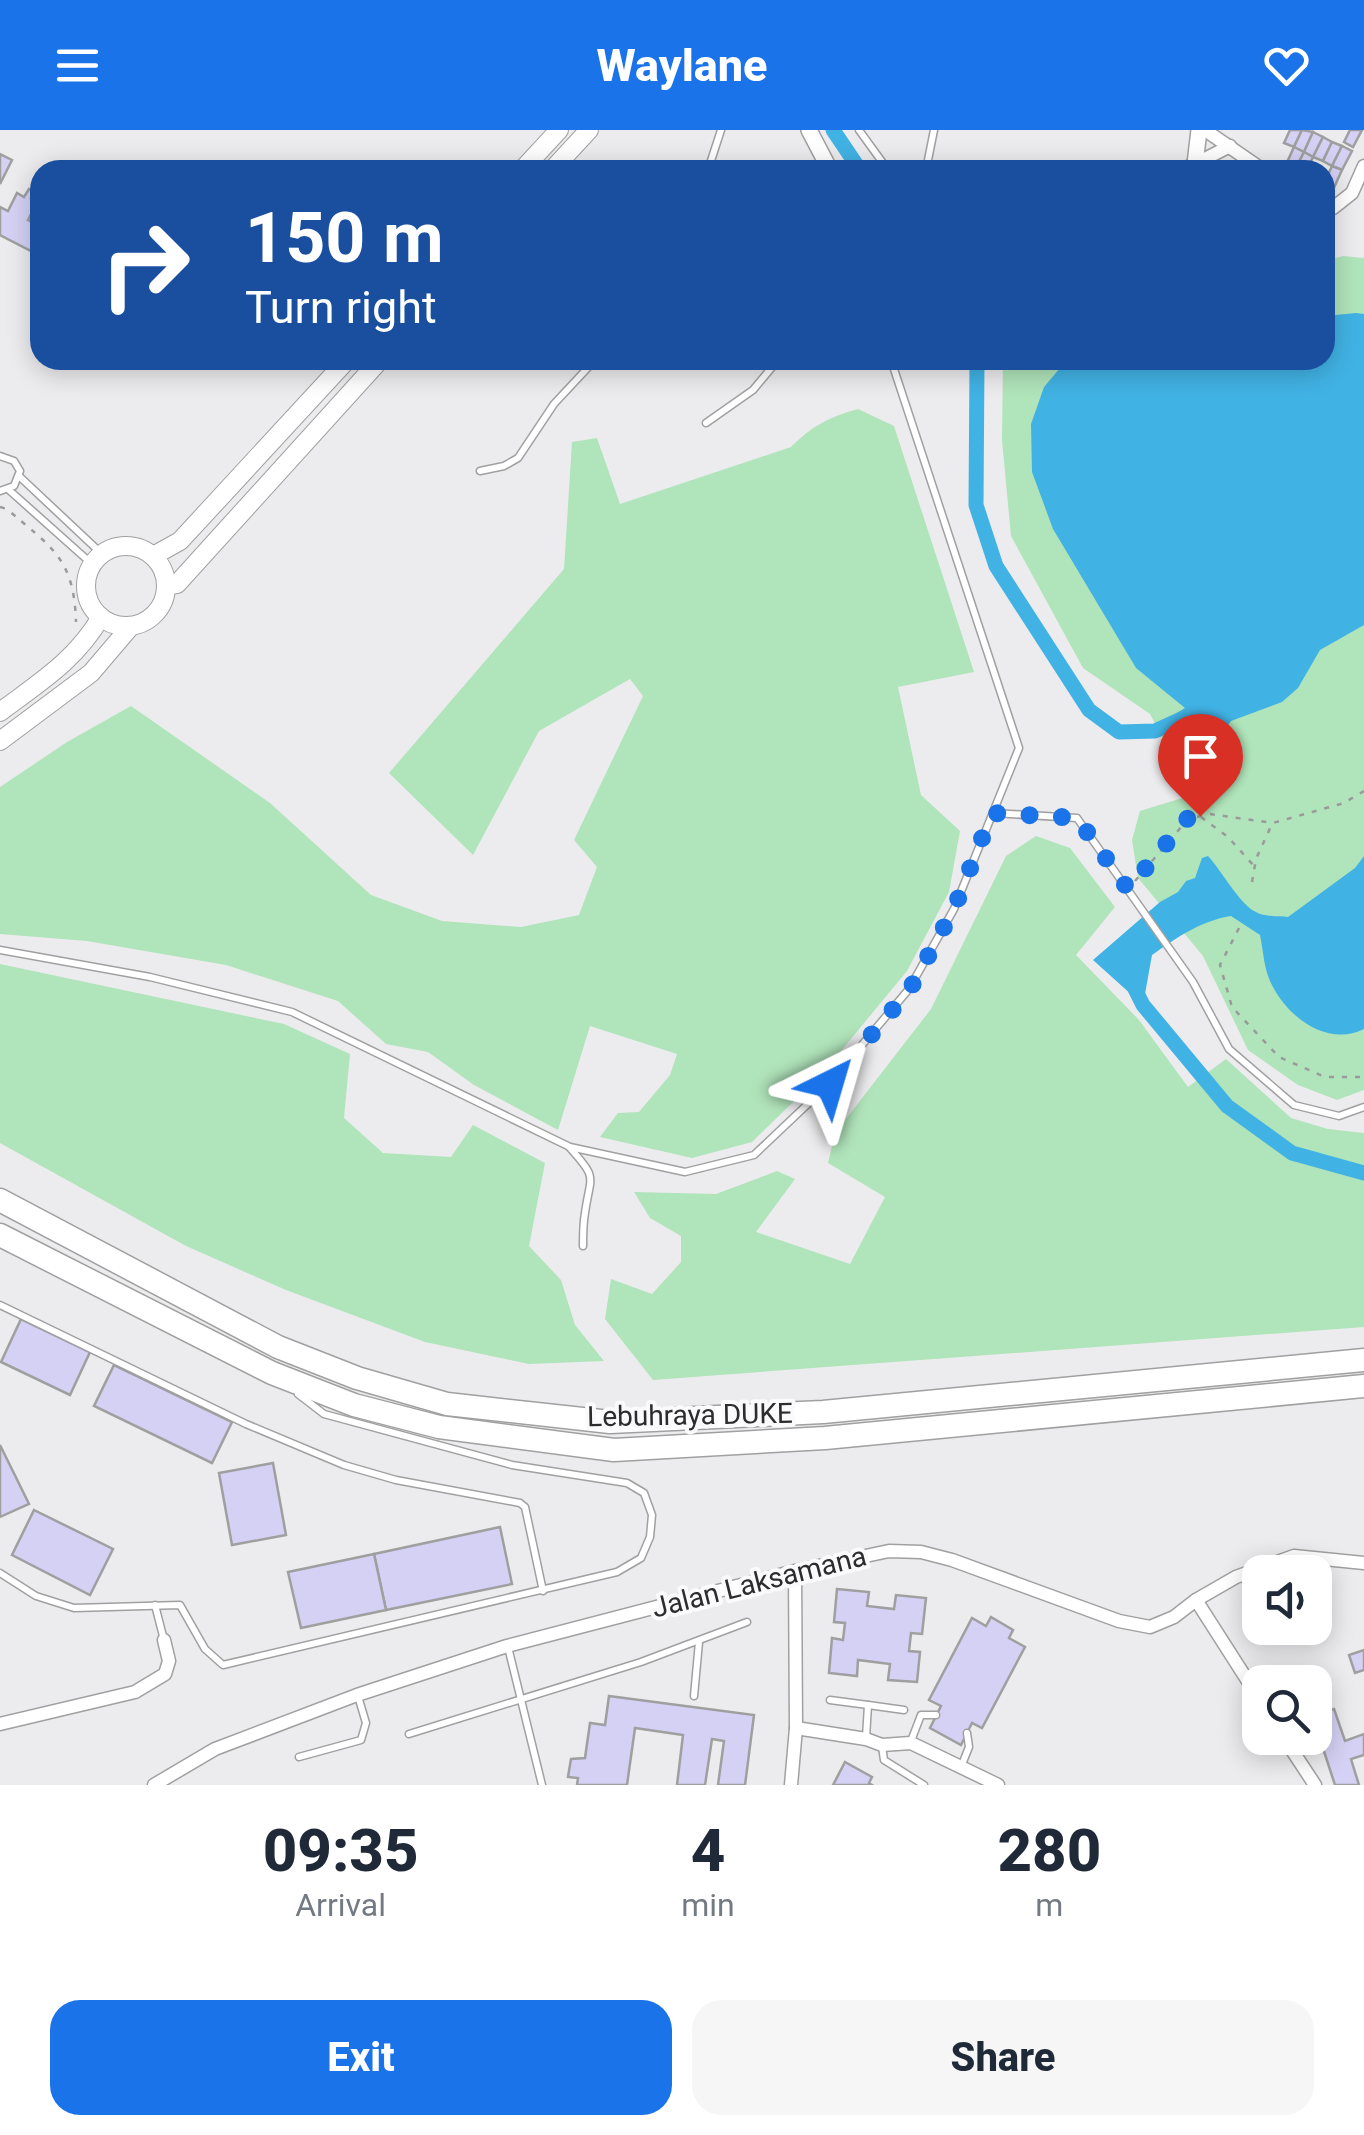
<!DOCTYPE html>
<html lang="en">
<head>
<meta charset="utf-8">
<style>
	:root { --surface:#fff; --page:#f6f6f7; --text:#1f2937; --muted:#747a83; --accent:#1a73e8 }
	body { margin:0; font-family:Roboto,sans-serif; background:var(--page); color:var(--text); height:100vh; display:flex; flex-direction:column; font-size:38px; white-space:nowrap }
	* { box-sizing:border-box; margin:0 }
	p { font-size:32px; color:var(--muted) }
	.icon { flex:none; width:55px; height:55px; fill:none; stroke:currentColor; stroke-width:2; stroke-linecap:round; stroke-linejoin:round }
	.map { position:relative; height:1655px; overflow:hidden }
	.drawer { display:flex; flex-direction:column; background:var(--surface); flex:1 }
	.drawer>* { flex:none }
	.hud { position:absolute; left:30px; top:30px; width:1305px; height:210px; border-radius:30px; box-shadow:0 5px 25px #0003; background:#1a4fa0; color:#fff; overflow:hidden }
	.buttons { position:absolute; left:1242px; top:1425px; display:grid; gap:20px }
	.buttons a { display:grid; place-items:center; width:90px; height:90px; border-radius:20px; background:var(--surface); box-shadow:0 5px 25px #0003; font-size:50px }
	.pin { position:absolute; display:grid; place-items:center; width:85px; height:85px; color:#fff; margin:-102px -42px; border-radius:50% 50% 50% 0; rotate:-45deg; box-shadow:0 0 10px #0007 }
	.pin .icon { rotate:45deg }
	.me { position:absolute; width:110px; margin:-55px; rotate:40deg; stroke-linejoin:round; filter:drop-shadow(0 0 8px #0008) }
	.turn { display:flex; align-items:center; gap:35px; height:210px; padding:0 50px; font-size:45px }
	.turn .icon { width:130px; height:130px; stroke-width:2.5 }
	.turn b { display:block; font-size:70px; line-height:85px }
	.eta { display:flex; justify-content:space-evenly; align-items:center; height:170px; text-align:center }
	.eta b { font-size:60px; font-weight:800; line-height:70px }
	.button { display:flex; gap:20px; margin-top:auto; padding:20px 50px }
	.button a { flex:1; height:115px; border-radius:30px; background:var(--accent); color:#fff; font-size:40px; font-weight:800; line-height:115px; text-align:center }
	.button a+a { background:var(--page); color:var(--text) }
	header { display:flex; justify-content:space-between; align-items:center; height:130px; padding:0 50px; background:var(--accent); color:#fff; font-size:45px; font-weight:800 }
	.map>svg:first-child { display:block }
</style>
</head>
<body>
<header><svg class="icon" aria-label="menu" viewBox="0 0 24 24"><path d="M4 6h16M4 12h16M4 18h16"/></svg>Waylane<svg class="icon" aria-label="heart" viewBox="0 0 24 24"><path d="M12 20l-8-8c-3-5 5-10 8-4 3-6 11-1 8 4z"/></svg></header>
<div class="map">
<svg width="1364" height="1655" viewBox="0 0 1364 1655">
	<rect width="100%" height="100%" fill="#ececee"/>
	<g fill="#b0e4ba">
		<polygon points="1343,126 1364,128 1364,960 1337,970 1298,955 1248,920 1203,826 1138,748 1132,710 1140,681 1192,665 1150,584 1083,538 1011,406 1002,310 1003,230 1325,230 1325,131"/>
		<path d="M 858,279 L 894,296 L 974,542 L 898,557 L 921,665 L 960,701 L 949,762 L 907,841 L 822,944 L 752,1012 L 692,1028 L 600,1007 L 618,983 L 639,982 L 670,945 L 677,924 L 590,896 L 558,1000 L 474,955 L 428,922 L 386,914 L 338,871 L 226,835 L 87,811 L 0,804 L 0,657 L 67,612 L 131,576 L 270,673 L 371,765 L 442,791 L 521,797 L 579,785 L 597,737 L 574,710 L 643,566 L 630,549 L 539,601 L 473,725 L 389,643 L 564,439 L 572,312 L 597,308 L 620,374 L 791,317 C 812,296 829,287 858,279 Z"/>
		<polygon points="1036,706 1070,718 1115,777 1076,825 1139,890 1188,957 1226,929 1291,988 1328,999 1364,1003 1364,1197 653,1250 605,1189 611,1149 652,1164 681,1132 681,1106 650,1088 634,1062 716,1064 777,1041 795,1049 756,1102 850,1134 885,1067 828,1033 835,1003 931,879 1006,726"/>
		<polygon points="0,834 284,894 350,924 344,988 383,1023 451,1027 473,995 545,1033 529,1116 561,1150 575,1195 604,1231 529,1234 425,1212 286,1160 186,1116 0,1013"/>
	</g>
	<g fill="#41b2e4">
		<polygon points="1356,183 1364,184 1364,495 1320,520 1298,558 1282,572 1231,591 1211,619 1181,615 1171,587 1185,578 1136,538 1053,399 1032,342 1031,294 1044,257 1060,238 1076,230 1325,230 1325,186"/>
		<path d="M 1208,726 C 1221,740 1241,776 1256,782 C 1264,787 1279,786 1288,787 L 1355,738 L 1364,726 L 1364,899 C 1326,918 1285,885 1270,851 C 1264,838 1263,819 1260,805 L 1231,786 C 1200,791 1178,807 1152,825 L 1143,875 L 1093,830 L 1160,772 L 1178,762 L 1186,751 L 1195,748 L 1202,728 Z"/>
	</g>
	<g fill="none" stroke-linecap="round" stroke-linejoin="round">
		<g stroke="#41b2e4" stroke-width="15">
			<polyline points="833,0 860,40"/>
			<polyline points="977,230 976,375 996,436 1089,580 1119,602 1155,601 1192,584"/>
			<polyline points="1134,857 1143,875 1227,976 1292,1023 1364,1043"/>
		</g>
	</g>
	<g fill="#d4d1f4" stroke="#9f9fa0" stroke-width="2.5">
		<polygon points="1290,0 1302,0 1294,17 1284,13"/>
		<polygon points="1302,0 1313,2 1304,22 1294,17"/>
		<polygon points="1350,0 1362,0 1353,17 1344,12"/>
		<polygon points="1313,2 1323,7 1313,27 1304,22"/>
		<polygon points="1323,7 1332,12 1323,31 1313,27"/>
		<polygon points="1332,12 1342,16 1332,36 1323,31"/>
		<polygon points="1342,16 1352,21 1342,40 1332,36"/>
		<polygon points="1294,17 1304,22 1295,40 1286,40 1284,39"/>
		<polygon points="1304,22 1313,27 1307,40 1295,40"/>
		<polygon points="0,24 12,30 0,54"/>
		<polygon points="1332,36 1342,40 1332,62 1325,59 1325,51"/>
		<polygon points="29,59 34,62 31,68 38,71 28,90 40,96 40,118 34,115 31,121 0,105 0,77 8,81 17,63 24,67"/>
		<polygon points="21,1189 90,1222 70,1265 1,1232"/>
		<polygon points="114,1235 232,1292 212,1333 94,1276"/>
		<polygon points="0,1315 29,1374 0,1387"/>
		<polygon points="273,1333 286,1405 232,1415 219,1343"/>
		<polygon points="34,1380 113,1419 90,1465 12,1425"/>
		<polygon points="500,1397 512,1454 386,1480 374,1424"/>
		<polygon points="374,1424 386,1480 301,1498 288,1442"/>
		<polygon points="837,1459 869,1462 867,1476 894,1479 896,1465 926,1468 922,1504 911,1503 909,1521 920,1522 917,1552 888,1550 890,1534 858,1530 857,1546 829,1543 832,1508 843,1510 845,1493 834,1492"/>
		<polygon points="991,1487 1013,1500 1009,1508 1025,1517 982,1598 972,1593 961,1615 930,1598 941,1576 929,1570 972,1488 986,1496"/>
		<polygon points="1364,1520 1364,1540 1355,1543 1349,1525"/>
		<polygon points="609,1566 754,1585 745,1655 718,1655 724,1611 712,1609 705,1655 677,1655 683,1605 635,1598 627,1655 577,1655 578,1648 568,1647 571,1629 585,1628 590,1593 605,1595"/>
		<polygon points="1334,1579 1345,1611 1364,1604 1364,1625 1351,1629 1359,1655 1335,1655 1315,1594 1315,1585"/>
		<polygon points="845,1632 872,1647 869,1653 872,1655 833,1655"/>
	</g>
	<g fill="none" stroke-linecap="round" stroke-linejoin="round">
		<defs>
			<g id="service">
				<polyline points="859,0 888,40"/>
				<polyline points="708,40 721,0"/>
				<polyline points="926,40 934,0"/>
				<polyline points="706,293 753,260 778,230"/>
				<polyline points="0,326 14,331 20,341 14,356 0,361"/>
				<polyline points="480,341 504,336 518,328 554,274 595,230"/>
				<polyline points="20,347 102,424"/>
				<polyline points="9,360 92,434"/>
				<polyline points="993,683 1077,688 1193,852 1229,919 1294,975 1339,986 1364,977"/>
				<polyline points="0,820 150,847 292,882 570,1017 685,1042 754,1025 830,953 909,859 954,779 1019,618 891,230"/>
				<path d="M 570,1018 C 599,1050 590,1045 585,1083 C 583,1094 583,1105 583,1116"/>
				<polyline points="0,1175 246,1294 344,1335 396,1350 520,1373 525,1377 543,1461"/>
				<polyline points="0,1443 36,1466 74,1478 180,1475 205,1519 223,1535 617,1442 641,1428 650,1407 652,1385 644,1363 627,1353 512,1335 324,1284 298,1264"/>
				<polyline points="155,1475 164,1510"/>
				<polyline points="508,1517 542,1655"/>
				<polyline points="694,1566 699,1512"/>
				<polyline points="830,1570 868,1575 866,1608"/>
				<polyline points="868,1575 904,1580"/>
				<polyline points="409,1604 641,1532 747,1492"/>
				<polyline points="911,1611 921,1585 936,1585"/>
				<polyline points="882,1616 884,1630 924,1655"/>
				<polyline points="299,1627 361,1610 366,1593 358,1566"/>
				<polyline points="961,1637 969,1617 967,1603"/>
			</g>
			<g id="minor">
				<polyline points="1205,0 1263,40"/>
				<polyline points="1195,34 1230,16"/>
				<polyline points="1325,75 1333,78 1352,63 1364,36"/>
				<polyline points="1196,1470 1260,1570"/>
				<polyline points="0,1594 135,1562 165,1544 169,1531 164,1510"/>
				<polyline points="796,1598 866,1609 882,1615 911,1613 998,1655"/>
				<polyline points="1284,1608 1315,1655"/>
				<polyline points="154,1655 215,1619 357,1565 507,1516 795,1441 889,1421 921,1422 952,1430 1119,1491 1150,1497 1174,1487 1196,1470 1236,1447 1294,1426 1364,1433"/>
				<polyline points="791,1655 796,1598 795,1441"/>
			</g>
			<g id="tertiary">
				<polyline points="809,0 830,40"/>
				<polyline points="1187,40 1195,34 1199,0"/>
			</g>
			<g id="secondary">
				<polyline points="522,40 559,0"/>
				<polyline points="552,40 589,0"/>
				<circle cx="126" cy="456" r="40"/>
				<polyline points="153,426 180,411 347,230"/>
				<polyline points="167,456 177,454 380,230"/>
				<path d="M 0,582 C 40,552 75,531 101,487"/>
				<polyline points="0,611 91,543 131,496"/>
			</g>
			<g id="motorway">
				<polyline points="0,1070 278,1217 357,1248 447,1274 610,1292 823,1282 1364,1230"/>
				<polyline points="0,1105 272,1243 354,1275 439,1297 614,1320 825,1308 1364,1256"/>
			</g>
		</defs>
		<use href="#service" stroke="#a0a0a1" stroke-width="9"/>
		<use href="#minor" stroke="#a0a0a1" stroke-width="15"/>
		<use href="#tertiary" stroke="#a0a0a1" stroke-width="18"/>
		<use href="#secondary" stroke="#a0a0a1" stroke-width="20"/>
		<use href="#motorway" stroke="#a0a0a1" stroke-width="25"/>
		<g stroke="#9a9a9b" stroke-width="2.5" stroke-dasharray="5 8" stroke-linecap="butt">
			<path d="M 0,377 L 7,379 C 52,418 74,428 76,492"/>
			<polyline points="1201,687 1228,707 1255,737"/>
			<polyline points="1135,751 1188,689 1210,684 1273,693 1344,673 1364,661"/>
			<polyline points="1252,752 1256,729 1272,694"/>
			<polyline points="1239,798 1220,835 1232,877 1279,927 1325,947 1364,947"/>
		</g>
		<use href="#service" stroke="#fff" stroke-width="6"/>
		<use href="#minor" stroke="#fff" stroke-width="12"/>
		<use href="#tertiary" stroke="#fff" stroke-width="15"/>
		<use href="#secondary" stroke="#fff" stroke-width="18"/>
		<use href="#motorway" stroke="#fff" stroke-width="22"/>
	</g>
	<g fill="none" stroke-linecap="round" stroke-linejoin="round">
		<polyline stroke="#1a73e8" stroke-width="18" stroke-dasharray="0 32.4" points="830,954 910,859 954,779 992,683 1077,688 1128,759 1188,688 1200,686"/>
	</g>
	<g text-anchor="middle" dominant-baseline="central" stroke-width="8" stroke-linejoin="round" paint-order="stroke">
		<g font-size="28" fill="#2c2c2c" stroke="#faf9fb">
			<text transform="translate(690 1285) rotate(-1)">Lebuhraya DUKE</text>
			<text transform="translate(759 1452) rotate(-14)">Jalan Laksamana</text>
		</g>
	</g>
</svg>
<div class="buttons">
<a><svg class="icon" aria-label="sound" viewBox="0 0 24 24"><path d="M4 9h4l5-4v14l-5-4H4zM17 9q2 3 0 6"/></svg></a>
<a><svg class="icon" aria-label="search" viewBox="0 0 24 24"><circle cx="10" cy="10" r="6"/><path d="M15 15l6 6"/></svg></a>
</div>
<div class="pin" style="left:1200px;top:686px;background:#d93025"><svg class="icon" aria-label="arrive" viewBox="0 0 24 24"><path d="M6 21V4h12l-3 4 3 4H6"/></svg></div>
<svg class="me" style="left:830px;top:954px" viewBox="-20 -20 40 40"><path d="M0-17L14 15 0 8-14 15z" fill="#1a73e8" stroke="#fff" stroke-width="4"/></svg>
<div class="hud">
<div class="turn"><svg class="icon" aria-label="right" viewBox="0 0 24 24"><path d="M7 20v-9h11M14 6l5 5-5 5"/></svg><div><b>150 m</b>Turn right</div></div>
</div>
</div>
<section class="drawer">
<div class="eta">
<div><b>09:35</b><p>Arrival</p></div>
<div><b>4</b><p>min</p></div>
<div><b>280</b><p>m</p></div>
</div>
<div class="button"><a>Exit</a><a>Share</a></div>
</section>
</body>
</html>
